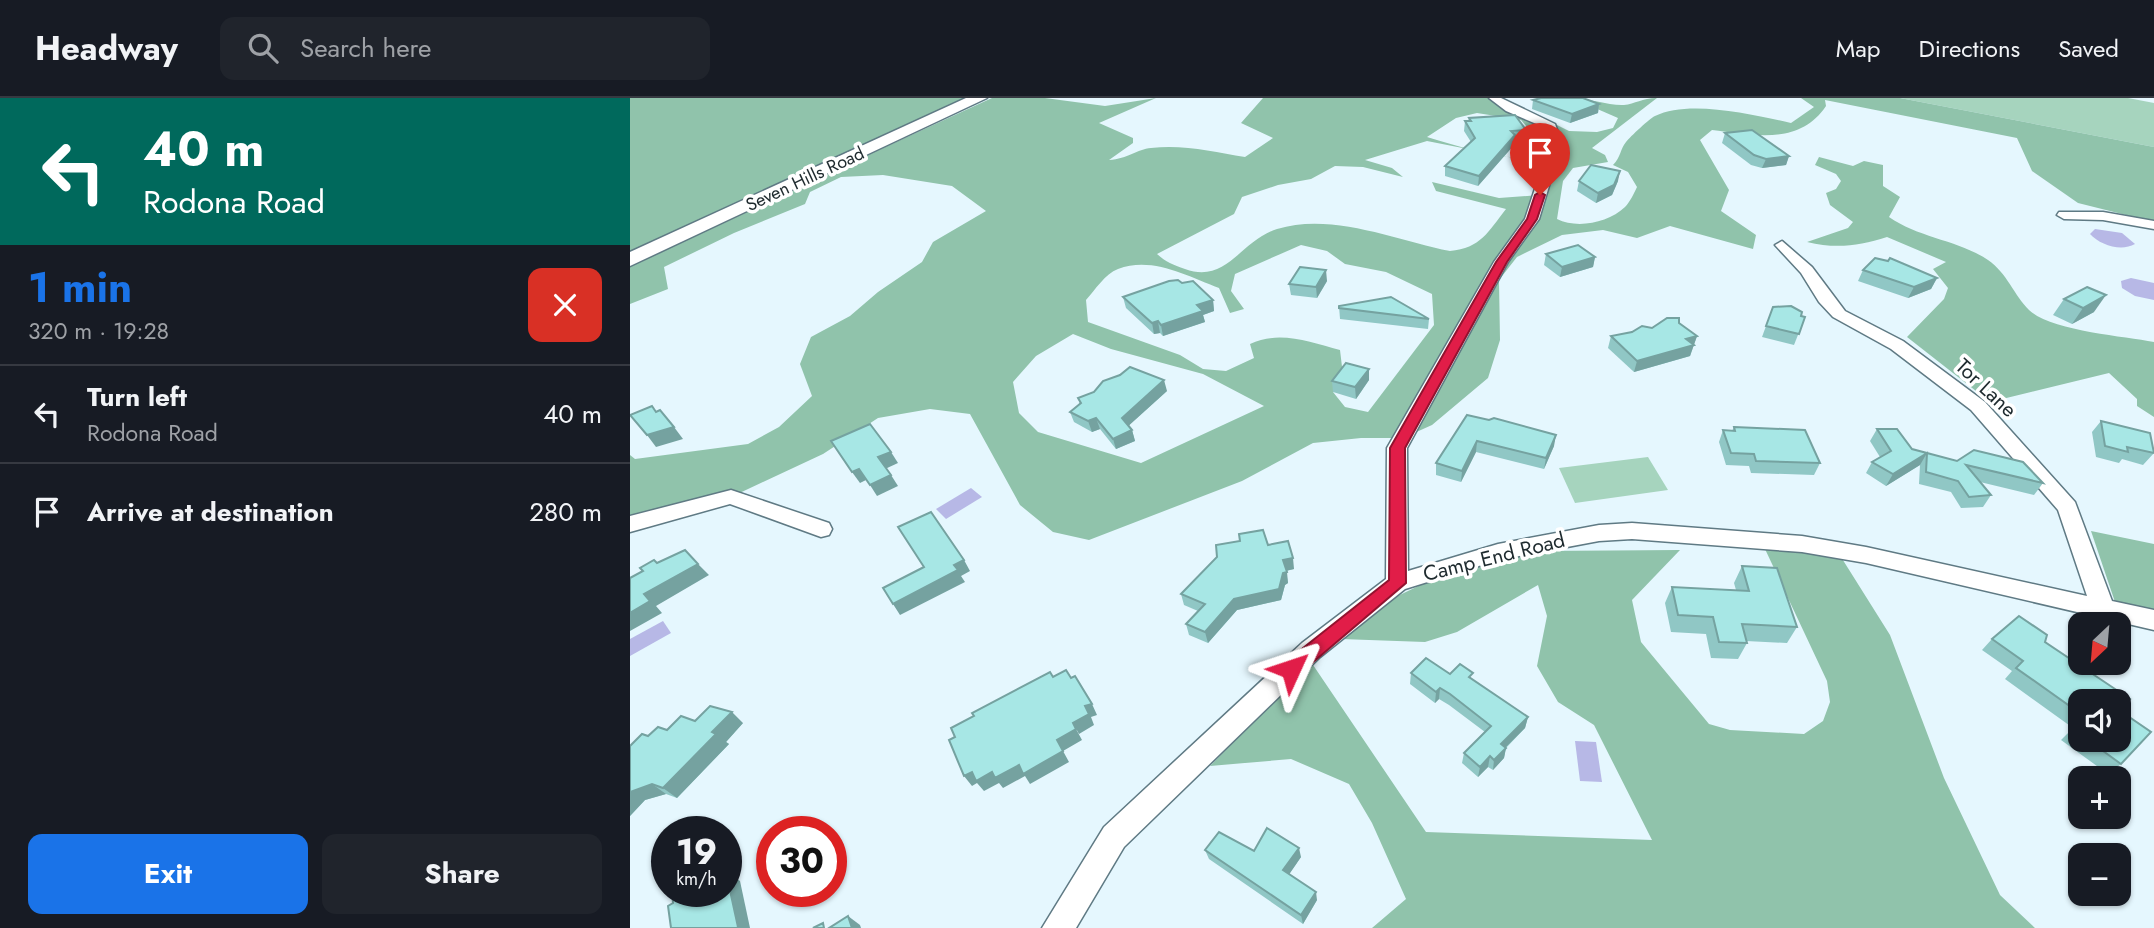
<!DOCTYPE html>
<html lang="en">
<head>
<meta charset="utf-8">
<style>
	:root { --surface:#171b24; --page:#20242c; --text:#f1f3f6; --muted:#9ea1a6; --line:#363941; --accent:#1a73e8 }
	body { margin:0; font-family:Jost,sans-serif; background:var(--page); color:var(--text); height:100vh; display:flex; flex-direction:column; font-size:26px; white-space:nowrap }
	* { box-sizing:border-box; margin:0 }
	p { font-size:23px; color:var(--muted) }
	.icon { flex:none; width:38px; height:38px; fill:none; stroke:currentColor; stroke-width:2; stroke-linecap:round; stroke-linejoin:round }
	.map { position:relative; flex:1; overflow:hidden }
	.side { display:flex; flex-direction:column; background:var(--surface); width:630px }
	.side>* { flex:none }
	.top-card { background:#00695c; color:#fff; overflow:hidden }
	.needle { width:46px; rotate:206deg }
	.buttons { position:absolute; left:1438px; top:514px; display:grid; gap:14px }
	.buttons a { display:grid; place-items:center; width:63px; height:63px; border-radius:14px; background:var(--surface); box-shadow:0 2px 5px #0004; font-size:35px }
	.speed { position:absolute; left:21px; top:718px; display:flex; gap:14px; font-size:35px; font-weight:700; text-align:center }
	.speed>* { display:grid; place-content:center; width:91px; height:91px; border-radius:50%; background:var(--surface); box-shadow:0 2px 5px #0004; line-height:1 }
	.speed small { font-size:18px; font-weight:400 }
	.speed .limit { border:10px solid #d22; background:#fff; color:#111 }
	.pin { position:absolute; display:grid; place-items:center; width:60px; height:60px; color:#fff; margin:-72px -30px; border-radius:50% 50% 50% 0; rotate:-45deg; box-shadow:0 0 7px #0007 }
	.pin .icon { rotate:45deg }
	.me { position:absolute; width:77px; margin:-38px; rotate:48deg; stroke-linejoin:round; filter:drop-shadow(0 0 5px #0008) }
	.turn { display:flex; align-items:center; gap:24px; height:147px; padding:0 28px; font-size:32px }
	.turn .icon { width:91px; height:91px; stroke-width:2.5 }
	.turn b { display:block; font-size:49px; line-height:60px }
	.round { display:grid; place-items:center; flex:none; width:74px; height:74px; border-radius:14px; background:var(--page) }
	.overview { display:flex; align-items:center; justify-content:space-between; height:119px; padding:0 28px }
	h1 { font-size:42px; font-weight:700; line-height:52px; color:var(--accent) }
	.primary-button { display:flex; gap:14px; margin-top:auto; padding:14px 28px }
	.primary-button a { flex:1; height:80px; border-radius:14px; background:var(--accent); color:#fff; font-size:28px; font-weight:700; line-height:80px; text-align:center }
	.primary-button a+a { background:var(--page); color:var(--text) }
	ul { padding:0; list-style:none }
	li { display:flex; align-items:center; gap:21px; height:98px; padding:0 28px; border-top:2px solid var(--line) }
	li div { flex:1 }
	li b { display:block; font-size:26px }
	li em { font-style:normal }
	header { display:flex; align-items:center; gap:42px; box-sizing:border-box; height:98px; padding:0 35px; background:var(--surface); border-bottom:2px solid var(--line) }
	header strong { font-size:33px }
	nav { display:flex; gap:38px; margin-inline-start:auto; font-size:24px }
	.search { width:490px; height:63px; background:var(--page); display:flex; align-items:center; gap:18px; box-sizing:border-box; padding:0 24px; border-radius:14px; color:var(--muted); font-size:26px }
	main { display:flex; flex:1; min-height:0 }
	.map>svg:first-child { display:block }
</style>
</head>
<body>
<header>
<strong>Headway</strong>
<div class="search"><svg class="icon" aria-label="search" viewBox="0 0 24 24"><circle cx="10" cy="10" r="6"/><path d="M15 15l6 6"/></svg>Search here</div>
<nav><a>Map</a><a>Directions</a><a>Saved</a></nav>
</header>
<main>
<section class="side">
<div class="top-card">
<div class="turn"><svg class="icon" aria-label="left" viewBox="0 0 24 24"><path d="M17 20v-9H6M10 6l-5 5 5 5"/></svg><div><b>40 m</b>Rodona Road</div></div>
</div>
<div class="overview"><div><h1>1 min</h1><p>320 m · 19:28</p></div><a class="round" style="background:#d93025;color:#fff"><svg class="icon" aria-label="close" viewBox="0 0 24 24"><path d="M6 6l12 12M18 6L6 18"/></svg></a></div>
<ul>
<li><svg class="icon" aria-label="left" viewBox="0 0 24 24"><path d="M17 20v-9H6M10 6l-5 5 5 5"/></svg><div><b>Turn left</b><p>Rodona Road</p></div><em>40 m</em></li>
<li><svg class="icon" aria-label="arrive" viewBox="0 0 24 24"><path d="M6 21V4h12l-3 4 3 4H6"/></svg><div><b>Arrive at destination</b></div><em>280 m</em></li>
</ul>
<div class="primary-button"><a>Exit</a><a>Share</a></div>
</section>
<div class="map">
<svg width="1524" height="830" viewBox="0 0 1524 830">
	<rect width="100%" height="100%" fill="#e5f7fe"/>
	<g fill="#a6d4be">
		<polygon points="1270,0 1498,0 1524,5 1524,49"/>
		<polygon points="1018,359 1038,392 945,405 929,370"/>
	</g>
	<g fill="#90c3ab" fill-rule="evenodd">
		<polygon points="0,0 341,0 0,156"/>
		<path d="M 362,0 L 415,0 L 475,8 L 526,0 L 469,25 L 503,40 L 503,45 L 479,62 C 498,61 507,51 521,50 C 553,46 584,54 615,59 L 643,40 L 611,25 L 633,0 L 873,0 L 939,33 L 967,34 L 983,30 L 988,20 L 942,0 C 958,0 980,8 994,7 C 1005,6 1012,0 1027,0 L 962,50 L 975,57 L 978,64 L 943,70 L 933,83 L 927,121 C 947,131 978,125 995,109 C 1000,104 1004,95 1007,89 L 998,74 L 983,67 C 991,59 990,51 996,44 C 1000,39 1020,20 1025,18 C 1059,1 1125,17 1161,25 L 1184,9 L 1171,0 L 1270,0 L 1524,49 L 1524,124 L 1448,105 L 1402,73 L 1387,40 L 1195,2 L 1196,8 C 1169,48 1123,37 1082,32 L 1070,42 L 1099,92 L 1091,113 L 1126,137 L 1123,151 L 1040,128 L 1007,140 L 973,132 L 932,137 L 887,159 L 869,182 L 870,242 L 858,280 L 802,327 L 773,340 L 731,340 L 683,345 L 612,383 L 459,442 L 423,434 L 390,407 L 340,316 L 300,311 L 248,320 L 193,356 L 101,399 L 0,426 L 0,357 L 5,361 L 118,346 L 149,329 L 182,298 L 170,266 L 181,239 L 220,218 L 248,194 L 292,164 L 303,144 L 356,113 L 322,88 L 253,77 L 211,79 L 180,94 L 175,106 L 104,135 L 34,169 L 38,191 L 0,206 L 0,166 ZM 847,15 L 891,22 L 905,38 L 926,45 L 920,58 C 881,66 835,50 797,39 L 826,20 ZM 797,43 L 909,65 L 915,73 L 909,97 L 869,100 L 802,84 L 806,93 L 876,111 C 858,134 851,150 820,153 C 766,142 701,114 647,131 C 610,143 597,186 555,171 C 543,167 536,164 527,156 L 604,116 L 612,99 L 648,87 L 681,81 L 705,68 L 733,69 L 773,79 L 762,70 L 735,62 ZM 671,147 L 697,153 L 715,166 L 756,174 L 802,196 L 804,227 L 738,314 L 715,309 L 703,294 L 713,277 L 710,252 C 680,244 649,232 620,246 L 624,260 L 596,273 L 573,271 L 550,257 L 458,224 L 456,202 C 465,192 475,176 488,171 C 522,158 557,178 589,190 L 600,215 L 614,211 L 601,193 L 605,176 ZM 443,236 L 481,251 L 573,276 L 634,308 L 511,365 L 408,334 L 389,315 L 383,284 L 406,258 Z"/>
		<path d="M 1189,59 L 1223,68 L 1234,63 L 1253,67 L 1253,88 L 1270,99 L 1259,119 C 1289,140 1328,142 1358,162 C 1377,175 1384,197 1399,212 C 1421,233 1493,238 1524,244 L 1524,319 L 1507,308 L 1507,301 L 1479,275 L 1360,304 L 1277,239 L 1314,201 L 1318,190 L 1303,171 L 1316,164 L 1257,139 C 1229,148 1206,151 1177,144 L 1218,130 L 1223,124 L 1200,107 L 1196,95 L 1206,91 L 1211,83 L 1206,76 L 1185,67 Z"/>
		<polygon points="1461,433 1524,446 1524,514 1486,507"/>
		<polygon points="1135,451 1211,459 1260,537 1314,680 1370,797 1405,830 742,830 776,801 742,725 719,686 661,661 580,668 681,564 796,734 1022,742 964,627 928,604 907,568 917,518 908,487 827,534 795,544 711,541 753,505 824,471 910,453 1050,452 1002,502 1011,544 1079,626 1100,632 1174,636 1193,623 1200,604 1197,583"/>
	</g>
	<g fill="#b7b8e6">
		<path d="M 1465,131 L 1492,135 L 1505,146 C 1491,154 1470,147 1460,136 Z"/>
		<polygon points="1501,180 1524,185 1524,202 1505,198 1492,190 1491,183"/>
		<polygon points="341,390 352,399 316,421 306,411"/>
		<polygon points="33,523 41,535 0,558 0,541"/>
		<polygon points="945,643 966,644 972,684 950,683"/>
	</g>
	<g fill="none" stroke-linecap="round" stroke-linejoin="round">
		<defs>
			<g id="minor">
				<polygon points="859,0 871,0 925,26 932,45 909,121 878,164 777,350 778,473 868,446 969,427 1002,425 1172,438 1236,449 1457,498 1428,412 1341,312 1261,251 1203,219 1189,204 1171,175 1145,147 1152,143 1182,169 1215,213 1273,243 1355,304 1445,404 1482,503 1524,512 1524,532 1236,465 1172,454 1002,441 969,443 868,462 775,491 690,559 494,749 446,830 412,830 474,729 672,545 756,481 757,350 864,164 895,121 920,45 916,30 876,13"/>
				<polygon points="1429,114 1473,114 1524,123 1524,131 1473,122 1434,121 1427,117"/>
				<polygon points="101,392 199,425 202,431 199,437 191,439 100,406 0,434 0,418"/>
			</g>
			<polygon id="secondary" points="336,0 357,0 0,168 0,154"/>
		</defs>
		<use href="#minor" stroke="#5f7a84" stroke-width="3"/>
		<use href="#secondary" stroke="#5f7a84" stroke-width="3"/>
		<use href="#minor" fill="#fff" fill-rule="evenodd"/>
		<use href="#secondary" fill="#fff" fill-rule="evenodd"/>
	</g>
	<g fill="#90c7c5">
		<polygon points="911,0 956,0 955,1 969,6 968,15 940,25 902,11 903,2"/>
		<polygon points="839,20 896,32 895,41 884,42 884,47 848,88 815,78 815,68 841,44 834,33 835,23 838,23"/>
		<polygon points="1095,35 1159,58 1156,67 1132,70 1121,67 1092,45"/>
		<polygon points="949,83 988,83 982,97 966,105 947,93"/>
		<polygon points="916,156 965,159 963,169 930,179 914,167"/>
		<polygon points="1233,172 1307,180 1301,191 1278,200 1228,183"/>
		<polygon points="697,183 687,200 661,197 659,186"/>
		<polygon points="552,185 583,202 584,213 573,217 575,224 533,238 530,235 524,236 496,210 493,199"/>
		<polygon points="1434,201 1464,214 1442,226 1423,217"/>
		<polygon points="709,208 799,221 798,231 710,221"/>
		<polygon points="1143,209 1175,219 1164,247 1132,239"/>
		<polygon points="1049,225 1067,238 1060,258 1004,274 978,250 981,238"/>
		<polygon points="739,271 739,282 726,301 703,294 702,283"/>
		<polygon points="537,293 498,328 502,332 505,343 486,351 470,331 462,334 444,324 440,314 450,307 448,300 464,294"/>
		<polygon points="837,317 924,348 914,371 846,354 831,384 806,377 806,365"/>
		<polygon points="1471,323 1524,355 1513,367 1492,361 1489,365 1466,359 1462,334"/>
		<polygon points="1104,329 1190,365 1184,377 1121,375 1119,368 1096,367 1089,344 1093,332 1102,333"/>
		<polygon points="1247,331 1282,351 1413,385 1404,397 1350,384 1361,397 1353,409 1331,410 1321,394 1289,386 1290,367 1256,388 1236,375 1242,364 1250,359 1240,343"/>
		<polygon points="638,447 664,471 656,473 658,485 655,487 651,502 607,512 578,545 559,537 556,526 568,513 554,507 551,496"/>
		<polygon points="1112,468 1167,529 1157,545 1116,543 1117,545 1108,561 1081,560 1076,536 1041,534 1035,505 1042,489 1106,492 1104,485"/>
		<polygon points="1362,541 1415,544 1451,604 1451,642 1489,642 1491,666 1478,676 1431,642 1443,630 1375,581 1382,573 1352,552"/>
		<polygon points="781,575 820,576 842,581 898,619 895,630 876,650 874,660 863,672 858,669 848,679 832,665 834,655 855,634 819,607 809,601 805,605 780,586"/>
		<polygon points="65,623 113,625 96,644 99,646 47,700 36,696 15,702 0,718 0,648 18,638"/>
		<polygon points="575,752 624,753 671,759 659,776 687,802 673,826 579,761"/>
	</g>
	<g fill="#75a2a0">
		<polygon points="969,6 968,15 940,25 942,16"/>
		<polygon points="885,37 884,47 848,88 849,78"/>
		<polygon points="1159,58 1156,67 1132,70 1136,61"/>
		<polygon points="990,73 988,83 982,97 966,105 968,95"/>
		<polygon points="965,159 963,169 930,179 932,169"/>
		<polygon points="696,172 697,183 687,200 686,189"/>
		<polygon points="1307,180 1301,191 1278,200 1284,189"/>
		<polygon points="1476,197 1464,214 1442,226 1453,210"/>
		<polygon points="583,202 584,213 573,217 575,224 533,238 531,227 567,207"/>
		<polygon points="528,223 530,235 524,236 522,225"/>
		<polygon points="1067,238 1060,258 1004,274 1007,263 1056,241"/>
		<polygon points="739,271 739,282 726,301 725,289"/>
		<polygon points="534,282 537,293 495,331 492,320"/>
		<polygon points="466,320 470,331 462,334 458,323"/>
		<polygon points="44,329 53,341 26,349 17,337"/>
		<polygon points="502,332 505,343 486,351 483,341"/>
		<polygon points="926,337 924,348 914,371 916,360"/>
		<polygon points="847,343 846,354 831,384 832,373"/>
		<polygon points="261,354 268,365 255,371 248,359"/>
		<polygon points="1297,355 1290,367 1256,388 1263,376"/>
		<polygon points="229,371 236,382 230,385 222,374"/>
		<polygon points="261,377 268,388 247,398 240,387"/>
		<polygon points="663,460 664,471 655,473 653,462"/>
		<polygon points="334,462 340,473 331,478 335,484 270,517 263,506 324,467"/>
		<polygon points="68,466 79,477 26,508 32,515 0,533 0,515 14,496"/>
		<polygon points="657,474 658,485 655,487 651,502 607,512 578,545 575,534 604,501"/>
		<polygon points="810,590 809,601 805,605 806,594"/>
		<polygon points="462,606 467,617 461,619 464,627 449,636 443,625 455,608"/>
		<polygon points="102,614 113,625 96,644 99,646 47,700 33,690 82,634"/>
		<polygon points="898,619 895,630 869,656 871,646"/>
		<polygon points="446,631 452,642 433,653 439,664 400,686 395,678 373,690 369,685 354,693 347,685 342,688 334,678 342,674 362,674"/>
		<polygon points="876,650 874,660 863,672 864,662"/>
		<polygon points="860,658 858,669 848,679 850,669"/>
		<polygon points="22,686 36,696 15,702 0,718 0,694"/>
		<polygon points="669,750 671,759 656,781 653,772"/>
		<polygon points="97,774 110,783 120,830 107,830"/>
		<polygon points="686,794 687,802 673,826 671,817"/>
		<polygon points="218,818 230,827 231,830 222,830"/>
	</g>
	<g fill="#a7e7e5" stroke="#75a2a0" stroke-width="2">
		<polygon points="911,0 953,0 969,6 942,16 903,2"/>
		<polygon points="885,17 896,32 881,33 885,37 849,78 815,68 845,40 835,23 841,23 839,20"/>
		<polygon points="1122,32 1159,58 1136,61 1124,57 1095,35"/>
		<polygon points="961,67 990,73 984,87 968,95 949,83"/>
		<polygon points="948,147 965,159 932,169 916,156"/>
		<polygon points="1245,160 1258,163 1260,160 1307,180 1284,189 1233,172"/>
		<polygon points="670,169 696,172 686,189 659,186"/>
		<polygon points="548,182 552,185 563,183 583,202 567,207 573,213 531,227 528,223 522,225 493,199 539,183"/>
		<polygon points="1457,189 1476,197 1453,210 1434,201"/>
		<polygon points="761,199 799,221 709,210 709,208"/>
		<polygon points="1161,208 1172,214 1171,218 1175,219 1169,236 1136,228 1143,209"/>
		<polygon points="1037,220 1049,220 1049,225 1067,238 1056,241 1064,247 1007,263 981,238 1002,234 1012,228 1022,230"/>
		<polygon points="716,265 739,271 725,289 702,283"/>
		<polygon points="500,269 534,282 492,320 502,332 483,341 466,320 458,323 440,314 451,305 448,300 464,294 473,283 490,277"/>
		<polygon points="22,308 26,314 30,312 44,329 17,337 0,317"/>
		<polygon points="837,317 859,322 864,320 926,337 916,360 847,343 832,373 806,365"/>
		<polygon points="1471,323 1520,335 1524,355 1497,349 1498,354 1475,348"/>
		<polygon points="240,326 261,354 248,359 261,377 240,387 229,371 222,374 201,343"/>
		<polygon points="1104,329 1175,332 1190,365 1126,363 1124,356 1101,355 1093,332 1105,333"/>
		<polygon points="1247,331 1267,331 1282,351 1327,363 1344,352 1393,364 1413,385 1336,367 1361,397 1339,399 1328,383 1296,374 1297,355 1263,376 1242,364 1261,353"/>
		<polygon points="301,414 334,462 324,467 328,472 263,506 253,490 294,469 268,429"/>
		<polygon points="633,432 638,447 658,443 663,460 653,462 657,474 653,475 649,491 604,501 575,534 556,526 575,506 551,496 587,459 586,447 610,443 609,436"/>
		<polygon points="55,452 68,466 14,496 20,503 0,515 0,480 13,473 10,470 24,462 27,465"/>
		<polygon points="1112,468 1147,470 1167,529 1112,526 1117,545 1089,544 1083,519 1048,517 1042,489 1119,493"/>
		<polygon points="1389,518 1417,537 1415,544 1500,601 1489,611 1489,604 1451,604 1451,616 1386,570 1393,563 1362,541"/>
		<polygon points="796,560 820,576 830,566 843,575 839,579 898,619 871,646 876,650 864,662 860,658 850,669 834,655 861,628 820,596 810,590 806,594 781,575"/>
		<polygon points="436,572 441,580 445,578 462,606 455,608 459,616 443,625 446,631 427,642 433,653 393,676 389,667 365,680 362,674 346,683 342,674 334,678 319,642 325,639 321,630 344,618 342,615 420,574 423,579"/>
		<polygon points="80,608 102,614 82,634 86,636 33,690 22,686 0,694 0,648 12,636 18,638 28,629 37,632 51,618 65,623"/>
		<polygon points="1489,612 1521,634 1491,666 1458,642 1489,642"/>
		<polygon points="1451,624 1451,637 1443,631"/>
		<polygon points="637,730 669,750 653,772 686,794 671,817 575,752 589,734 624,753"/>
		<polygon points="96,774 108,829 107,830 41,830 38,808 43,805 42,793 96,793"/>
		<polygon points="218,818 222,830 199,830"/>
		<polygon points="193,825 194,830 183,830"/>
	</g>
	<polygon fill="#e11d48" stroke="#92132f" stroke-width="2" points="910,94 915,97 907,121 877,164 775,350 776,485 668,577 654,577 652,571 654,565 759,482 760,350 866,164 897,121 905,97"/>
	<g text-anchor="middle" dominant-baseline="central" stroke-width="7" stroke-linejoin="round" paint-order="stroke">
		<g font-size="18" fill="#1e2a2e" stroke="#fff">
			<text transform="translate(175 81) rotate(-25)">Seven Hills Road</text>
		</g>
		<g font-size="21" fill="#1e2a2e" stroke="#fff">
			<text transform="translate(1356 290) rotate(43)">Tor Lane</text>
			<text transform="translate(864 459) rotate(-14)">Camp End Road</text>
		</g>
	</g>
</svg>
<div class="buttons">
<a><svg class="needle" viewBox="-14 -14 28 28"><path d="M0-13l5 13h-10z" fill="#e53935"/><path d="M0 13l5-13h-10z" fill="#9ea1a6"/></svg></a>
<a><svg class="icon" aria-label="sound" viewBox="0 0 24 24"><path d="M4 9h4l5-4v14l-5-4H4zM17 9q2 3 0 6"/></svg></a>
<a>+</a>
<a>−</a>
</div>
<div class="speed"><div>19<small>km/h</small></div><div class="limit">30</div></div>
<div class="pin" style="left:910px;top:97px;background:#d93025"><svg class="icon" aria-label="arrive" viewBox="0 0 24 24"><path d="M6 21V4h12l-3 4 3 4H6"/></svg></div>
<svg class="me" style="left:661px;top:571px" viewBox="-20 -20 40 40"><path d="M0-17L14 15 0 8-14 15z" fill="#e11d48" stroke="#fff" stroke-width="4"/></svg>
</div>
</main>
</body>
</html>
